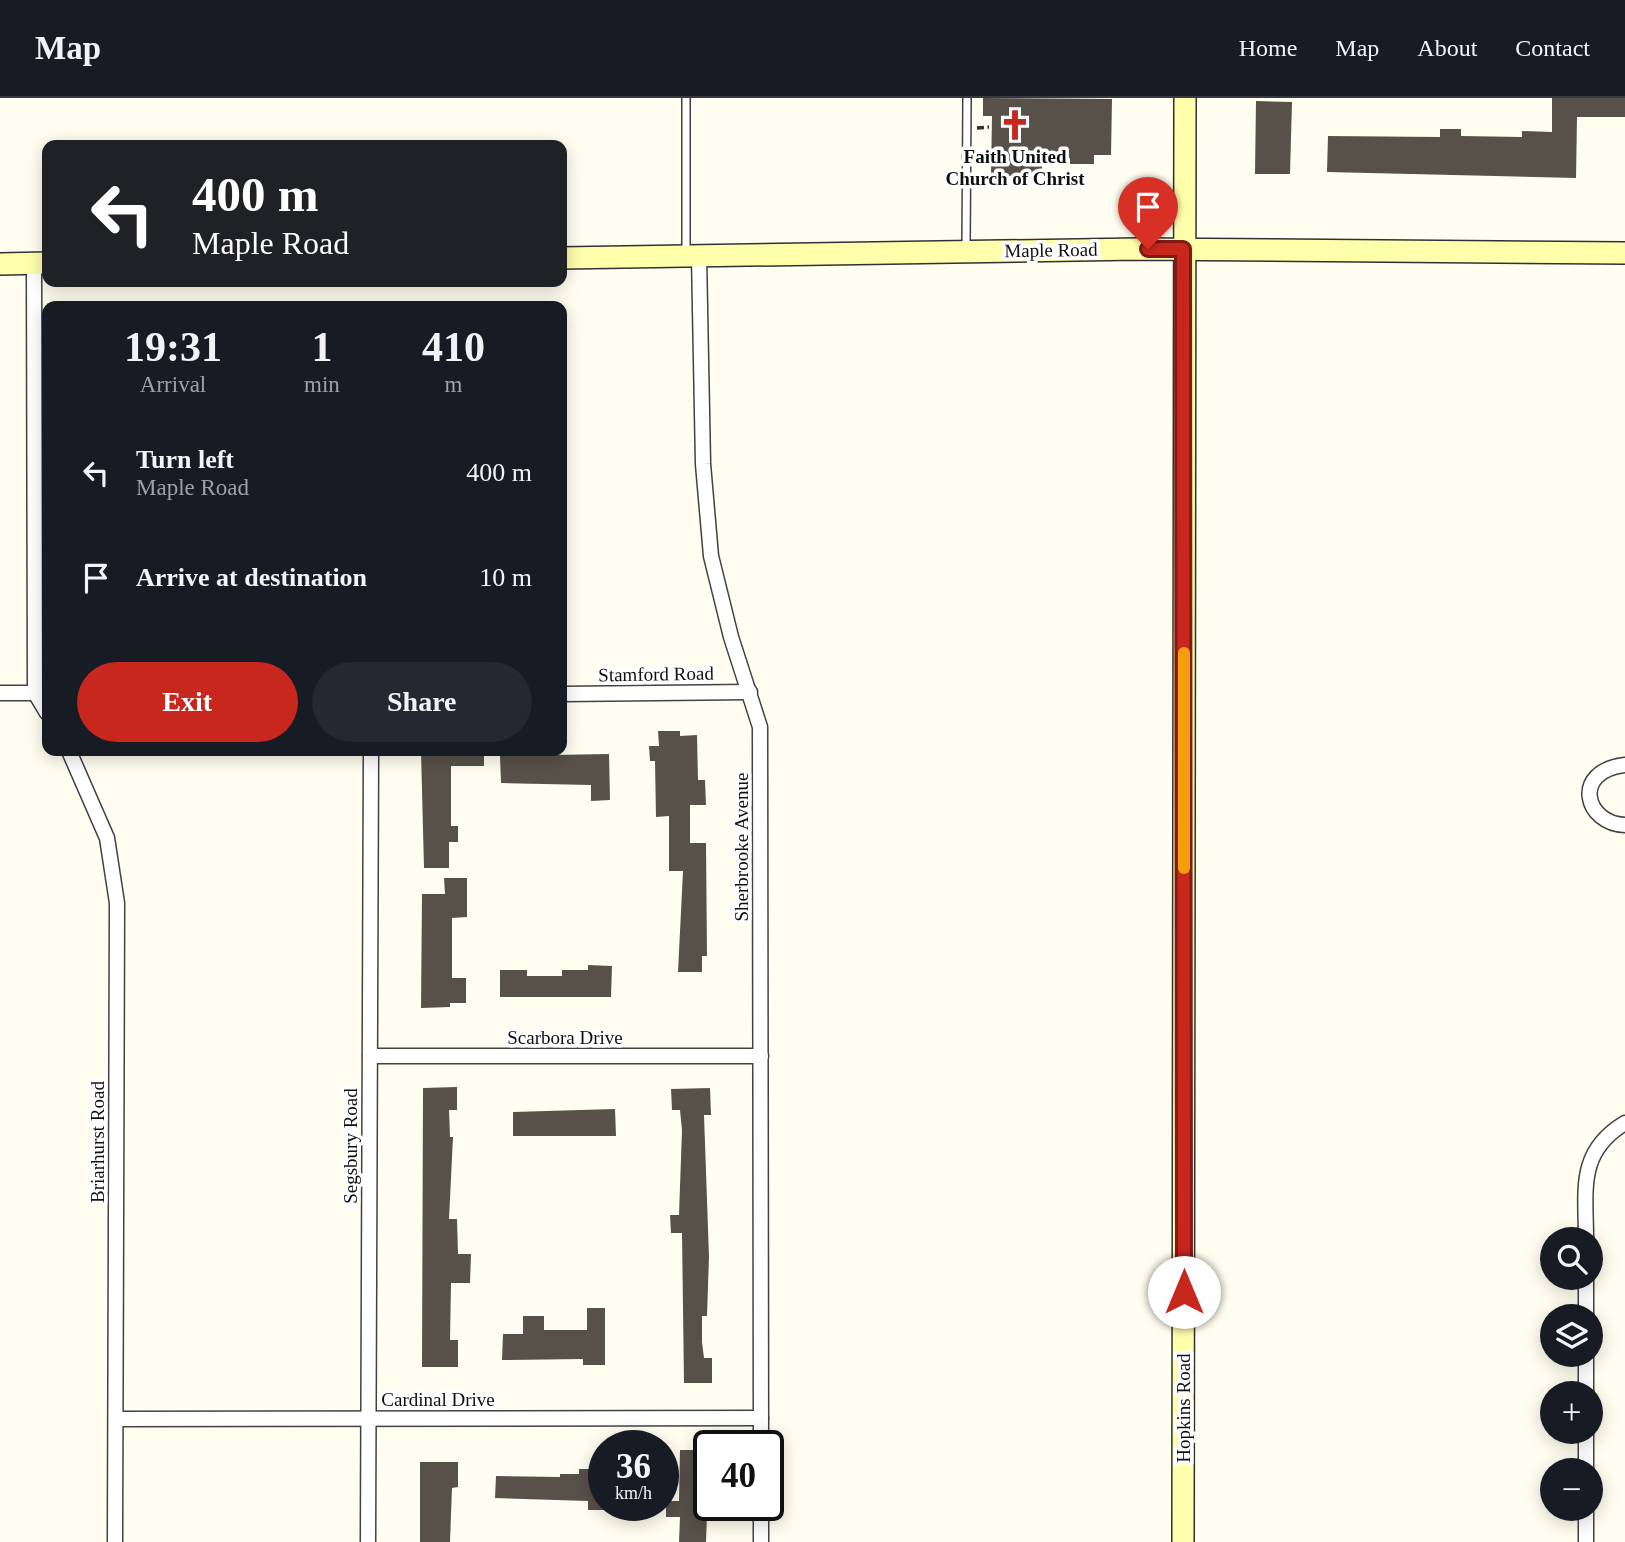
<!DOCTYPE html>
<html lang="en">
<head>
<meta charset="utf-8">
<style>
	:root { --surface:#171b24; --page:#242831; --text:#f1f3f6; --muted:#9ea1a6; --line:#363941; --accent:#c8271e }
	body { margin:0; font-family:"Times New Roman",serif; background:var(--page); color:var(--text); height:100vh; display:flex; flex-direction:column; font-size:26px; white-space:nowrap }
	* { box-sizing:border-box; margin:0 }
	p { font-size:23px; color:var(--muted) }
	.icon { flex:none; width:38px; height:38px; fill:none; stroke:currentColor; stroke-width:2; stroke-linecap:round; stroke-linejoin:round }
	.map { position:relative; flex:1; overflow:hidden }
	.details { position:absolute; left:42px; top:203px; width:525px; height:455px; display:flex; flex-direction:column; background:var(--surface); border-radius:14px; box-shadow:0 4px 18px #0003 }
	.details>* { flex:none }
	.hud { position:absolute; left:42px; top:42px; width:525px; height:147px; border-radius:14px; box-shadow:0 4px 18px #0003; background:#202124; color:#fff; overflow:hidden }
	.buttons { position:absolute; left:1540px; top:1129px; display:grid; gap:14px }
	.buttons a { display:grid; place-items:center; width:63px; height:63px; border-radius:50%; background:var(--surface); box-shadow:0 4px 18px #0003; font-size:35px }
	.speed { position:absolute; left:588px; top:1332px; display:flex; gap:14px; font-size:35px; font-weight:700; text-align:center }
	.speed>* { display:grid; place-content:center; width:91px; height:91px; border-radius:50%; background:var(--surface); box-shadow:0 4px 18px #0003; line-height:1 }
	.speed small { font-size:18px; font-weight:400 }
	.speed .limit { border:4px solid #111; border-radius:10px; background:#fff; color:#111 }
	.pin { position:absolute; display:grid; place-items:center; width:60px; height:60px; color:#fff; margin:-72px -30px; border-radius:50% 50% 50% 0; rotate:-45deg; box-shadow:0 0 7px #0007 }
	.pin .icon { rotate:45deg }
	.me { position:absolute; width:77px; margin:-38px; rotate:0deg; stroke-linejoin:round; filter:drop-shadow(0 0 5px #0008) }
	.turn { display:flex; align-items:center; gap:24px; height:147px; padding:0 35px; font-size:32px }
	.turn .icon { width:91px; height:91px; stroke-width:2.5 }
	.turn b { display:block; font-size:49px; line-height:60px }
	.eta { display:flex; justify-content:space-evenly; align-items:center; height:119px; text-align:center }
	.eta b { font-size:42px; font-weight:700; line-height:49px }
	.primary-button { display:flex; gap:14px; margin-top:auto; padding:14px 35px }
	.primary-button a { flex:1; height:80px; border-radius:42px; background:var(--accent); color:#fff; font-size:28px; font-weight:700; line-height:80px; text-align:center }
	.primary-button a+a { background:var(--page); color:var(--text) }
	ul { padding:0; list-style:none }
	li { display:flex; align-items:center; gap:21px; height:105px; padding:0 35px }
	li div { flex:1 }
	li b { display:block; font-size:26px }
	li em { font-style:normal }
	header { display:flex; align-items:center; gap:42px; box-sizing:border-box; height:98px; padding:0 35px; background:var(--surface); border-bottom:2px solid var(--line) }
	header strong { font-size:33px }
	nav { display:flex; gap:38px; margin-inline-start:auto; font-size:24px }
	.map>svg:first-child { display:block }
</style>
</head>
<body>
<header>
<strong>Map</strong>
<nav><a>Home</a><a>Map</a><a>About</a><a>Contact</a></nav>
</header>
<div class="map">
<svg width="1625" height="1444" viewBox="0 0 1625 1444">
	<rect width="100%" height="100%" fill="#fffef0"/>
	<g fill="#58514a">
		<polygon points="983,0 1112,1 1111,57 1094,57 1094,66 1070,66 1070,60 1042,60 1042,78 991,78 992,18 983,18"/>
		<polygon points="1552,0 1625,0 1625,19 1577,19 1576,80 1327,74 1328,38 1440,39 1440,31 1461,31 1461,38 1522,39 1522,33 1552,34"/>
		<polygon points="1256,3 1292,4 1290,76 1255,76"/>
		<polygon points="658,633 680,633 680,638 697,637 698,682 705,682 706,707 690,707 690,745 706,745 707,858 702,858 702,874 678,874 683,773 669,773 669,718 656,719 655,663 650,663 649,648 659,648"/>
		<polygon points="421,653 484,653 484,668 451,668 451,728 458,728 458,744 449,744 449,770 424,770"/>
		<polygon points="609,656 610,702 591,703 591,687 501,685 500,658"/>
		<polygon points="444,780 467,780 467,819 452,820 452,880 466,880 466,905 450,905 450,909 421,910 422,796 445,796"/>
		<polygon points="588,867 612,868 611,899 500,899 500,872 527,872 527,878 562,878 562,872 588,872"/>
		<polygon points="457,989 457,1012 449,1012 450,1039 453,1039 449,1121 457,1121 458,1156 471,1156 470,1185 451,1185 450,1242 458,1242 458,1269 422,1269 423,990"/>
		<polygon points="710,990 711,1017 704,1017 709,1159 707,1218 702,1218 702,1244 704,1260 712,1260 712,1285 684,1285 682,1135 671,1135 670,1117 679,1117 682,1032 680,1012 672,1012 671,991"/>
		<polygon points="615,1011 616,1038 513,1038 513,1014"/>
		<polygon points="587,1210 605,1210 605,1267 583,1267 583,1261 502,1262 503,1236 523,1236 523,1218 544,1218 544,1232 587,1232"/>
		<polygon points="680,1352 706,1352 704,1417 707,1417 706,1444 679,1444 680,1419 666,1419 666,1403 679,1403"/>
		<polygon points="420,1364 458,1364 458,1389 452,1390 450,1444 420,1444"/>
		<polygon points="579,1371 604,1371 604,1412 588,1412 588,1403 495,1400 496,1378 560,1379 560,1376 579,1376"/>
	</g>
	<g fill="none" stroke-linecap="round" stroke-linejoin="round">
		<defs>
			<g id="lane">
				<polyline points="966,150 967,0"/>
				<polyline points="686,157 686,0"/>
			</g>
			<g id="street">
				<polyline points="699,158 703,366 711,458 731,539 760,629 761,1348"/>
				<polyline points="34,165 35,595 47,615"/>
				<polyline points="0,595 35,595"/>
				<polyline points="562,596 750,594"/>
				<polyline points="69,653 107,740 117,805 115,1444"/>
				<path d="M 1625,667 C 1571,673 1585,726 1625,727"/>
				<polyline points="370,958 761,958"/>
				<path d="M 1586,1141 C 1586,1092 1577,1054 1625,1025"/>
				<polyline points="1586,1180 1586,1218"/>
				<polyline points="1586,1256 1586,1295"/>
				<polyline points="116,1321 761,1320"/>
				<polyline points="1586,1334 1586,1372"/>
				<polyline points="761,1407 761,1444"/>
				<polyline points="1586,1410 1586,1444"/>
				<polyline points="368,1444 371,653"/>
			</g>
			<g id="secondary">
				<polyline points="562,160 1138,151 1625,155"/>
				<polyline points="0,166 47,165"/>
				<polyline points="1183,1444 1185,0"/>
			</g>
		</defs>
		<use href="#lane" stroke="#424242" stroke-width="10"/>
		<use href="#street" stroke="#424242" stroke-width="17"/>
		<use href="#secondary" stroke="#313131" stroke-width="24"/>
		<g stroke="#313131" stroke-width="3.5" stroke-dasharray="7 3.5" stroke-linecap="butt">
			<polyline points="977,30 989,29"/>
			<polyline points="977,55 989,55"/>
		</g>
		<use href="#lane" stroke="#fff" stroke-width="7"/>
		<use href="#street" stroke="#fff" stroke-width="14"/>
		<use href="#secondary" stroke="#fffeab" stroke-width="21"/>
	</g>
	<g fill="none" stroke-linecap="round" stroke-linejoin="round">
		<defs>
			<polyline id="route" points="1148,151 1183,151 1184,1194"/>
		</defs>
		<use href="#route" stroke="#821914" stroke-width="18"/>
		<use href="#route" stroke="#c8271e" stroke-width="12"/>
		<polyline stroke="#f59e0b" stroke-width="12" points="1184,555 1184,770"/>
	</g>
	<defs>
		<symbol id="church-bare" viewBox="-9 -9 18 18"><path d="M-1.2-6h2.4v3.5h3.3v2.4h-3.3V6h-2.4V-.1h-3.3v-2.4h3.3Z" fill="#c8271e" stroke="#fff" stroke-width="2.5" paint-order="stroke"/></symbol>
	</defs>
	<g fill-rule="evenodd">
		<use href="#church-bare" x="993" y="5" width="44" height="44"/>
	</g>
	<g text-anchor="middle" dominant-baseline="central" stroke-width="7" stroke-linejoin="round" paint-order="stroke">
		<g font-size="19" font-weight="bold" fill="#0f0f0f" stroke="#fff">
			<text x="1015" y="58">Faith United<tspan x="1015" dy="22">Church of Christ</tspan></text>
		</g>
		<g font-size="19" fill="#0f0f0f" stroke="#fff">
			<text transform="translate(1051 152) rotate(-1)">Maple Road</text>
			<text transform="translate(656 576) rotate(-1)">Stamford Road</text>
			<text transform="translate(741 749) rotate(-90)">Sherbrooke Avenue</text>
			<text x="565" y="939">Scarbora Drive</text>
			<text transform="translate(97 1044) rotate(-90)">Briarhurst Road</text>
			<text transform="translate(350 1048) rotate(-90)">Segsbury Road</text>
			<text x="438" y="1301">Cardinal Drive</text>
			<text transform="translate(1183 1310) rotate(-90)">Hopkins Road</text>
		</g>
	</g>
</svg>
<div class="buttons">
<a><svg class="icon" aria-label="search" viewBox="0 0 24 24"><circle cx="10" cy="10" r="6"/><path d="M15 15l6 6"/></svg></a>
<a><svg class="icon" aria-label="layers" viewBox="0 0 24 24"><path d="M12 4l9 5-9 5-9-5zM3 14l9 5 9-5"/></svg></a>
<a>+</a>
<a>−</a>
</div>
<div class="speed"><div>36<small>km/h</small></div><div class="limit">40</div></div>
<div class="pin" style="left:1148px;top:151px;background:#d93025"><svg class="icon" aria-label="arrive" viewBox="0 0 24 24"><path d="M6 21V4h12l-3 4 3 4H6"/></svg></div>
<svg class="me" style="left:1184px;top:1194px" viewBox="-20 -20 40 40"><circle r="19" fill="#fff"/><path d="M0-13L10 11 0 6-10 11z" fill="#c8271e"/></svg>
<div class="hud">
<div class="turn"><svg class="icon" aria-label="left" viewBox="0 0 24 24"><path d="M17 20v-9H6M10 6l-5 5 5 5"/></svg><div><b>400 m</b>Maple Road</div></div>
</div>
<section class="details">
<div class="eta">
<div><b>19:31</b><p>Arrival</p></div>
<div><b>1</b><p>min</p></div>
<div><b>410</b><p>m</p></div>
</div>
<ul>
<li><svg class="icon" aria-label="left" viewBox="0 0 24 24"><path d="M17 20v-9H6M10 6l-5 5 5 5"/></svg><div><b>Turn left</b><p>Maple Road</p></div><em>400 m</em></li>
<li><svg class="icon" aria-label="arrive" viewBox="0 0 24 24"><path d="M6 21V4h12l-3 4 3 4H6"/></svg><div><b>Arrive at destination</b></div><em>10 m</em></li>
</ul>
<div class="primary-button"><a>Exit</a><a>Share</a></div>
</section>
</div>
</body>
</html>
